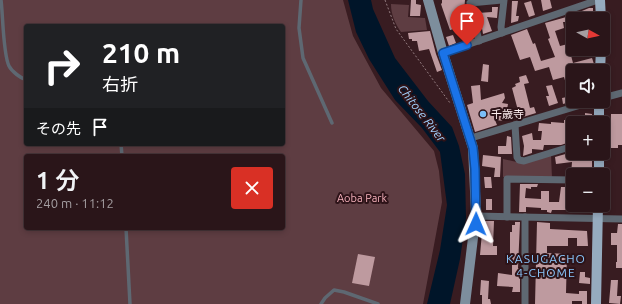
<!DOCTYPE html>
<html lang="ja">
<head>
<meta charset="utf-8">
<style>
	:root { --surface:#2a1519; --page:#321e22; --text:#f1f3f6; --muted:#a59fa2; --line:#463438 }
	body { margin:0; font-family:Ubuntu,"Noto Sans JP",sans-serif; background:var(--page); color:var(--text); height:100vh; display:flex; flex-direction:column; font-size:15px; white-space:nowrap }
	* { box-sizing:border-box; margin:0 }
	p { font-size:13px; color:var(--muted) }
	.icon { flex:none; width:22px; height:22px; fill:none; stroke:currentColor; stroke-width:2; stroke-linecap:round; stroke-linejoin:round }
	.map { position:relative; flex:1; overflow:hidden }
	.details { position:absolute; left:24px; top:154px; width:261px; height:76px; display:flex; flex-direction:column; background:var(--surface); border-radius:4px; box-shadow:0 2px 6px #0003,0 0 0 1px var(--line) }
	.details>* { flex:none }
	.top-card { position:absolute; left:24px; top:24px; width:261px; height:122px; border-radius:4px; box-shadow:0 2px 6px #0003,0 0 0 1px var(--line); background:#202124; color:#fff; overflow:hidden }
	.needle { width:26px; rotate:98deg }
	.controls { position:absolute; left:566px; top:12px; display:grid; gap:8px }
	.controls a { display:grid; place-items:center; width:44px; height:44px; border-radius:4px; background:var(--surface); box-shadow:0 2px 6px #0003,0 0 0 1px var(--line); font-size:20px }
	.pin { position:absolute; display:grid; place-items:center; width:34px; height:34px; color:#fff; margin:-41px -17px; border-radius:50% 50% 50% 0; rotate:-45deg; box-shadow:0 0 4px #0007 }
	.pin .icon { rotate:45deg }
	.me { position:absolute; width:44px; margin:-22px; rotate:1deg; stroke-linejoin:round; filter:drop-shadow(0 0 3px #0008) }
	.turn { display:flex; align-items:center; gap:14px; height:84px; padding:0 12px; font-size:18px }
	.turn .icon { width:52px; height:52px; stroke-width:2.5 }
	.turn b { display:block; font-size:28px; line-height:34px }
	.then { display:flex; align-items:center; height:38px; padding:0 12px; background:#0003; gap:8px; font-size:15px }
	.round { display:grid; place-items:center; flex:none; width:42px; height:42px; border-radius:4px; background:var(--page) }
	.overview { display:flex; align-items:center; justify-content:space-between; height:68px; padding:0 12px }
	h1 { font-size:24px; font-weight:600; line-height:30px }
	.map>svg:first-child { display:block }
</style>
</head>
<body>
<div class="map">
<svg width="622" height="304" viewBox="0 0 622 304">
	<rect width="100%" height="100%" fill="#381c21"/>
	<g fill="#5e3d42" fill-rule="evenodd">
		<path d="M 0,0 L 343,0 L 353,36 L 381,88 L 434,151 L 439,171 L 442,202 L 423,304 L 0,304 ZM 26,26 L 283,26 L 283,144 L 26,144 ZM 26,156 L 283,156 L 283,228 L 26,228 Z"/>
		<path d="M 391,4 L 409,5 L 408,17 L 425,18 L 427,30 L 401,32 C 395,23 391,15 391,4 Z"/>
		<polygon points="551,155 552,178 503,177 503,159 521,163"/>
	</g>
	<polygon fill="#001529" points="348,0 371,0 373,9 395,58 428,101 452,127 459,146 465,174 466,218 460,259 450,304 427,304 440,250 447,205 440,152 422,128 395,100 369,59 356,32"/>
	<g fill="#be9a9f">
		<polygon points="411,0 416,0 416,4 421,5 420,16 410,16"/>
		<polygon points="442,0 465,0 464,11 467,12 467,16 453,15 457,28 450,30 443,10 441,4 442,3"/>
		<polygon points="541,0 550,0 552,8 543,11"/>
		<polygon points="512,1 518,1 516,16 519,16 518,21 511,23"/>
		<polygon points="531,1 535,15 529,17 524,3"/>
		<polygon points="492,7 498,7 497,18 487,17 492,31 483,34 480,16 478,16 478,13 492,12"/>
		<polygon points="589,8 593,8 593,19 575,18 573,19 573,22 563,22 564,28 555,31 560,46 568,44 573,63 592,58 594,64 594,67 582,71 573,71 573,93 569,94 564,77 553,80 549,67 535,71 530,57 520,60 511,35 527,29 533,44 535,43 541,61 555,57 548,39 550,38 545,23 577,14 577,13"/>
		<polygon points="464,17 468,18 470,25 469,31 471,31 473,37 468,39 463,25"/>
		<polygon points="430,31 436,54 442,70 437,72 429,49 419,51 417,41 412,41 412,39 409,39 408,33"/>
		<polygon points="453,35 456,43 449,46 446,37"/>
		<polygon points="483,64 489,65 488,82 481,81"/>
		<polygon points="526,75 529,83 524,84 530,108 534,107 536,113 520,118 512,88 516,86 515,84 520,82 519,77"/>
		<polygon points="480,85 481,100 504,93 505,98 502,103 508,104 505,121 495,120 497,125 475,132 467,105 473,103 471,86"/>
		<polygon points="552,85 558,103 549,106 546,96 549,96 546,86"/>
		<polygon points="572,96 573,101 563,104 562,98"/>
		<polygon points="585,113 592,114 592,120 583,120 583,115 585,115"/>
		<polygon points="611,114 622,114 622,145 618,145 618,148 610,148"/>
		<polygon points="575,117 581,117 582,123 570,123 567,143 561,145 544,145 543,150 532,149 532,153 523,156 524,146 522,136 532,133 533,140 541,140 542,131 538,131 539,123 551,124 551,122 564,123 564,120 567,120 567,118 575,119"/>
		<polygon points="507,136 511,137 512,154 498,154 498,146 506,146"/>
		<polygon points="569,153 584,154 584,153 592,153 592,171 580,170 580,175 571,175 572,162 556,164 555,157"/>
		<polygon points="483,155 501,157 500,177 494,177 495,168 482,166"/>
		<polygon points="484,177 491,177 492,188 485,188"/>
		<polygon points="520,184 538,184 537,187 531,187 531,189 526,188 525,198 541,199 541,191 549,191 549,202 559,202 561,187 573,187 573,205 579,205 579,213 573,213 573,210 552,210 551,213 547,212 547,210 541,210 541,208 526,207 526,212 519,212"/>
		<rect x="486" y="199" width="6" height="11"/>
		<polygon points="483,221 494,221 493,246 497,246 497,255 480,255"/>
		<polygon points="515,222 520,222 518,268 520,268 520,292 512,292 513,287 497,286 498,273 512,275 512,263 510,263 510,232 512,232 512,225 515,225"/>
		<polygon points="537,222 550,223 550,229 587,231 588,246 577,246 577,238 568,238 568,246 547,246 547,253 567,254 566,293 579,294 579,291 587,291 587,304 582,304 582,301 572,301 572,304 535,304"/>
		<polygon points="618,224 622,224 622,268 616,268 616,262 617,262 617,245 611,245 611,233 617,233"/>
		<polygon points="358,254 375,257 369,286 352,283"/>
		<polygon points="580,272 585,272 585,277 590,278 590,284 579,283"/>
		<polygon points="481,280 489,281 488,299 490,299 491,304 482,304 482,295 480,295"/>
		<polygon points="611,280 618,280 617,296 621,296 620,304 609,303"/>
	</g>
	<g fill="none" stroke-linecap="round" stroke-linejoin="round">
		<polyline stroke="#937c80" stroke-width="1" stroke-dasharray="2 2" stroke-linecap="butt" points="385,0 396,29 450,103"/>
		<g stroke="#5e6872" stroke-width="3.5">
			<path d="M 1,0 C 3,15 3,54 9,66 C 12,72 21,78 26,80"/>
			<polyline points="301,0 299,28 303,58 332,123"/>
			<polyline points="121,144 122,156"/>
			<polyline points="126,228 130,304"/>
			<polyline points="321,304 325,298 334,290 344,292 378,304"/>
		</g>
		<g stroke="#5e6872" stroke-width="7">
			<polyline points="502,33 501,27 504,0"/>
			<polyline points="479,41 470,3 502,0"/>
			<polyline points="443,53 598,0"/>
			<polyline points="603,98 622,93"/>
			<polyline points="515,125 517,157 519,160 524,161 573,146"/>
			<polyline points="471,138 594,101"/>
			<polyline points="476,216 622,219"/>
			<polyline points="507,217 507,179 573,180"/>
			<polyline points="525,304 525,217"/>
		</g>
		<polyline stroke="#7d8e9d" stroke-width="10" points="428,0 443,53 473,148 476,213 465,304"/>
		<g stroke="#96abbf" stroke-width="10">
			<polyline points="600,0 601,19"/>
			<polyline points="600,71 601,49"/>
			<polyline points="599,123 599,101"/>
			<polyline points="599,153 599,175"/>
			<polyline points="596,304 598,205"/>
		</g>
	</g>
	<g fill="none" stroke-linecap="round" stroke-linejoin="round">
		<defs>
			<polyline id="route" points="467,45 443,53 473,148 475,169 476,224"/>
		</defs>
		<use href="#route" stroke="#114b97" stroke-width="10"/>
		<use href="#route" stroke="#1a73e8" stroke-width="7"/>
	</g>
	<circle fill="#7bbef8" stroke="#2d1318" stroke-width="1.5" cx="483" cy="114" r="4"/>
	<g text-anchor="middle" dominant-baseline="central" stroke-width="4" stroke-linejoin="round" paint-order="stroke">
		<g font-size="11" fill="#feeef0" stroke="#2d1318" text-anchor="start">
			<text x="491" y="114">千歳寺</text>
		</g>
		<g font-size="11" fill="#f4b1bb" stroke="#2d1318">
			<text x="362" y="198">Aoba Park</text>
		</g>
		<g font-size="12" font-style="italic" fill="#a2d3ff" stroke="#2d1318">
			<text transform="translate(422 113) rotate(52)">Chitose River</text>
		</g>
		<g font-size="12" letter-spacing="1" fill="#89c7fd" stroke="#2d1318">
			<text x="546" y="258">KASUGACHO<tspan x="546" dy="14">4-CHOME</tspan></text>
		</g>
	</g>
</svg>
<div class="controls">
<a><svg class="needle" viewBox="-14 -14 28 28"><path d="M0-13l5 13h-10z" fill="#e53935"/><path d="M0 13l5-13h-10z" fill="#a59fa2"/></svg></a>
<a><svg class="icon" aria-label="sound" viewBox="0 0 24 24"><path d="M4 9h4l5-4v14l-5-4H4zM17 9q2 3 0 6"/></svg></a>
<a>+</a>
<a>−</a>
</div>
<div class="pin" style="left:467px;top:45px;background:#d93025"><svg class="icon" aria-label="arrive" viewBox="0 0 24 24"><path d="M6 21V4h12l-3 4 3 4H6"/></svg></div>
<svg class="me" style="left:476px;top:224px" viewBox="-20 -20 40 40"><path d="M0-17L14 15 0 8-14 15z" fill="#1a73e8" stroke="#fff" stroke-width="4"/></svg>
<div class="top-card">
<div class="turn"><svg class="icon" aria-label="right" viewBox="0 0 24 24"><path d="M7 20v-9h11M14 6l5 5-5 5"/></svg><div><b>210 m</b>右折</div></div>
<div class="then">その先<svg class="icon" aria-label="arrive" viewBox="0 0 24 24"><path d="M6 21V4h12l-3 4 3 4H6"/></svg></div>
</div>
<section class="details">
<div class="overview"><div><h1>1 分</h1><p>240 m · 11:12</p></div><a class="round" style="background:#d93025;color:#fff"><svg class="icon" aria-label="close" viewBox="0 0 24 24"><path d="M6 6l12 12M18 6L6 18"/></svg></a></div>
</section>
</div>
</body>
</html>
